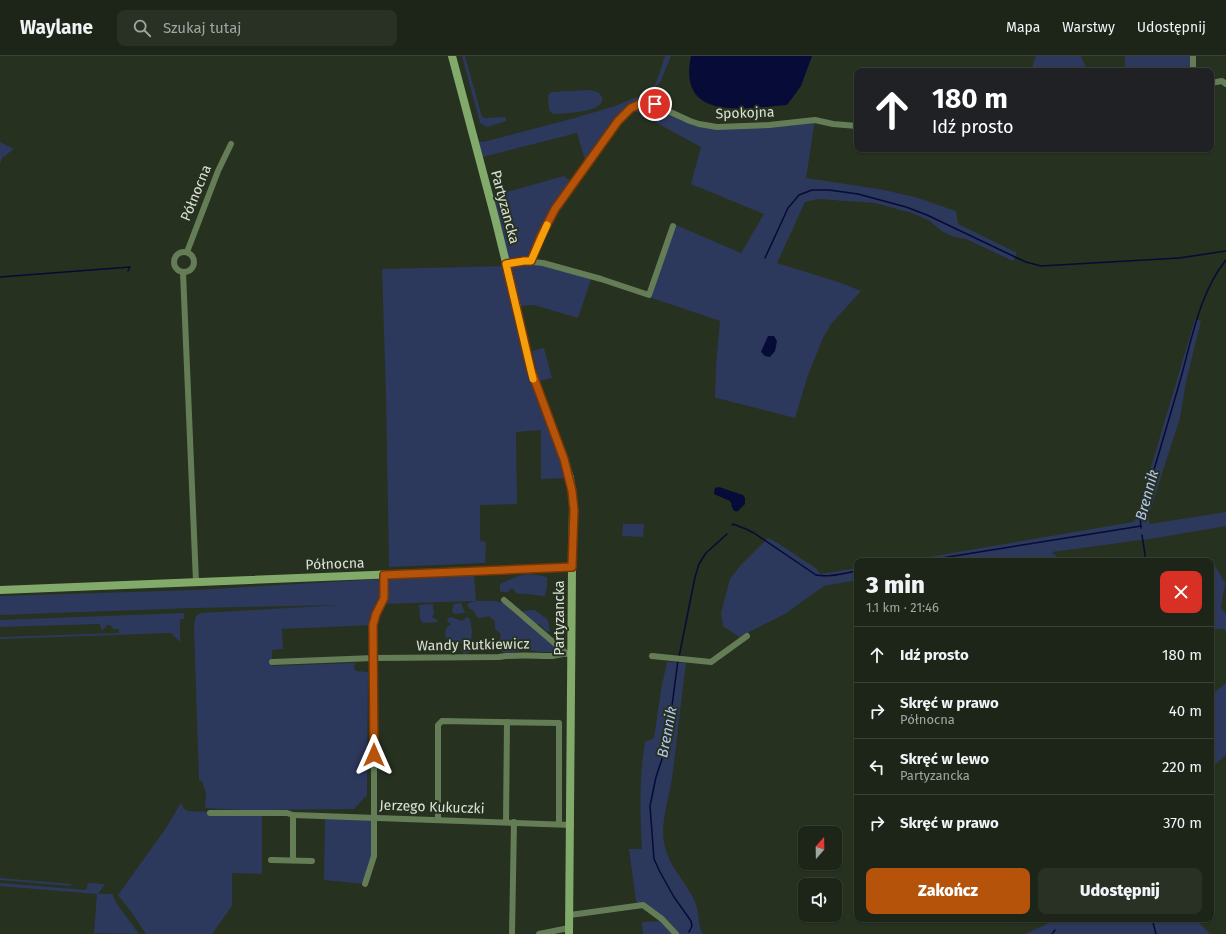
<!DOCTYPE html>
<html lang="pl">
<head>
<meta charset="utf-8">
<style>
	:root { --surface:#1c2517; --page:#293124; --text:#f1f3f6; --muted:#a0a5a1; --line:#3a4236; --accent:#b45309 }
	body { margin:0; font-family:"Fira Sans",sans-serif; background:var(--page); color:var(--text); height:100vh; display:flex; flex-direction:column; font-size:15px; white-space:nowrap }
	* { box-sizing:border-box; margin:0 }
	p { font-size:13px; color:var(--muted) }
	.icon { flex:none; width:22px; height:22px; fill:none; stroke:currentColor; stroke-width:2; stroke-linecap:round; stroke-linejoin:round }
	.map { position:relative; flex:1; overflow:hidden }
	.details { position:absolute; left:854px; top:502px; width:360px; height:364px; display:flex; flex-direction:column; background:var(--surface); border-radius:8px; box-shadow:0 1px 3px #0004,0 0 0 1px var(--line) }
	.details>* { flex:none }
	.hud { position:absolute; left:854px; top:12px; width:360px; height:84px; border-radius:8px; box-shadow:0 1px 3px #0004,0 0 0 1px var(--line); background:#202124; color:#fff; overflow:hidden }
	.needle { width:26px; rotate:20deg }
	.tools { position:absolute; left:798px; top:770px; display:grid; gap:8px }
	.tools a { display:grid; place-items:center; width:44px; height:44px; border-radius:8px; background:var(--surface); box-shadow:0 1px 3px #0004,0 0 0 1px var(--line); font-size:20px }
	.pin { position:absolute; display:grid; place-items:center; width:34px; height:34px; color:#fff; margin:-17px; border:2px solid #fff; border-radius:50%; box-shadow:0 1px 4px #0007 }
	.me { position:absolute; width:44px; margin:-22px; rotate:0deg; stroke-linejoin:round; filter:drop-shadow(0 0 3px #0008) }
	.turn { display:flex; align-items:center; gap:14px; height:84px; padding:0 12px; font-size:18px }
	.turn .icon { width:52px; height:52px; stroke-width:2.5 }
	.turn b { display:block; font-size:28px; line-height:34px }
	.round { display:grid; place-items:center; flex:none; width:42px; height:42px; border-radius:8px; background:var(--page) }
	.overview { display:flex; align-items:center; justify-content:space-between; height:68px; padding:0 12px }
	h1 { font-size:24px; font-weight:800; line-height:30px }
	.action { display:flex; gap:8px; margin-top:auto; padding:8px 12px }
	.action a { flex:1; height:46px; border-radius:8px; background:var(--accent); color:#fff; font-size:16px; font-weight:800; line-height:46px; text-align:center }
	.action a+a { background:var(--page); color:var(--text) }
	ul { padding:0; list-style:none }
	li { display:flex; align-items:center; gap:12px; height:56px; padding:0 12px; border-top:1px solid var(--line) }
	li div { flex:1 }
	li b { display:block; font-size:15px }
	li em { font-style:normal }
	header { display:flex; align-items:center; gap:24px; box-sizing:border-box; height:56px; padding:0 20px; background:var(--surface); border-bottom:1px solid var(--line) }
	header strong { font-size:19px }
	nav { display:flex; gap:22px; margin-inline-start:auto; font-size:14px }
	.search { width:280px; height:36px; background:var(--page); display:flex; align-items:center; gap:10px; box-sizing:border-box; padding:0 14px; border-radius:8px; color:var(--muted); font-size:15px }
	.map>svg:first-child { display:block }
</style>
</head>
<body>
<header>
<strong>Waylane</strong>
<div class="search"><svg class="icon" aria-label="search" viewBox="0 0 24 24"><circle cx="10" cy="10" r="6"/><path d="M15 15l6 6"/></svg>Szukaj tutaj</div>
<nav><a>Mapa</a><a>Warstwy</a><a>Udostępnij</a></nav>
</header>
<div class="map">
<svg width="1226" height="878" viewBox="0 0 1226 878">
	<rect width="100%" height="100%" fill="#26311f"/>
	<g fill="#2d385d">
		<polygon points="462,0 465,0 482,61 485,62 506,61 506,65 487,71 480,67"/>
		<polygon points="665,0 671,0 661,25 645,43 641,44 644,47 708,70 815,64 806,122 879,133 915,141 956,155 958,168 1017,197 1013,205 966,183 954,181 943,176 928,164 912,157 875,147 818,143 805,146 777,207 841,227 861,235 831,268 823,282 808,319 795,362 721,343 715,342 716,309 720,265 652,242 649,239 673,170 676,169 741,197 764,158 691,128 701,91 631,53 626,57 587,111 577,77 479,102 474,84 483,86 571,63 615,50 637,41 641,44 656,27"/>
		<polygon points="1036,0 1081,0 1087,15 1032,15 1033,8"/>
		<rect x="1125" y="0" width="68" height="15"/>
		<path d="M 589,34 L 598,36 L 602,41 C 606,57 565,57 553,58 L 549,54 L 548,39 L 551,36 Z"/>
		<polygon points="0,86 14,93 2,102 0,108"/>
		<polygon points="564,120 574,127 560,147 531,205 592,220 578,262 534,249 517,250 531,314 570,422 541,423 541,374 516,376 517,448 480,449 480,485 486,486 485,507 389,511 386,339 382,213 507,210 489,141"/>
		<polygon points="1195,263 1201,265 1186,326 1180,362 1148,461 1150,468 1226,456 1226,470 1156,482 1052,496 1061,505 906,505 1133,466 1136,462"/>
		<polygon points="544,292 552,322 539,325 532,295"/>
		<polygon points="623,468 644,468 643,481 622,480"/>
		<polygon points="768,482 776,486 817,513 820,518 857,512 857,524 824,530 785,558 739,581 723,570 721,557 730,523 740,510"/>
		<polygon points="1211,506 1214,508 1225,527 1221,552 1226,558 1226,575 1224,573 1211,573"/>
		<path d="M 527,518 L 538,519 L 547,521 L 547,531 L 545,540 C 536,540 526,537 517,538 L 512,532 C 508,537 506,537 500,535 L 500,528 L 518,520 Z"/>
		<path d="M 474,519 L 476,545 L 496,545 L 505,548 L 516,559 L 528,567 L 561,596 L 542,596 L 527,594 L 514,596 L 504,597 L 501,595 L 499,588 L 501,578 L 495,573 L 495,565 L 489,560 L 481,562 L 477,561 L 473,554 L 470,553 L 467,548 L 475,545 L 381,548 L 373,569 L 282,573 L 283,593 L 272,594 L 272,610 L 355,607 L 354,612 L 356,615 L 368,616 L 367,739 L 354,753 L 243,754 L 205,752 L 206,737 L 202,725 L 199,724 L 194,572 C 195,564 194,559 202,557 L 340,549 L 194,552 L 0,559 L 0,540 L 196,534 L 382,523 Z"/>
		<polygon points="461,547 465,557 454,558 452,555 454,548"/>
		<polygon points="433,548 434,557 432,561 436,563 438,566 423,567 420,563 419,549"/>
		<polygon points="535,554 548,564 550,576 546,575 539,568 535,569 526,561 522,555"/>
		<polygon points="184,557 184,563 180,563 180,586 171,577 0,583 0,581 119,577 119,573 113,573 110,569 107,569 104,573 101,574 100,568 0,571 0,564"/>
		<polygon points="451,561 462,565 467,561 470,563 472,575 470,596 464,598 461,594 464,586 455,589 448,586 445,578 446,572 451,568 448,566 447,563"/>
		<path d="M 667,606 L 686,607 C 681,645 677,684 672,722 C 669,744 659,768 665,791 C 670,812 687,827 695,846 C 700,857 697,869 703,878 L 643,878 L 642,866 L 663,865 L 638,849 L 636,845 L 629,793 L 642,793 C 640,757 639,722 645,686 L 654,682 L 661,634 Z"/>
		<polygon points="1226,627 1226,699 1211,712 1211,639"/>
		<polygon points="181,747 184,753 188,755 262,758 262,818 232,817 232,850 212,878 146,878 132,857 118,839 166,772"/>
		<polygon points="325,760 374,761 374,800 365,828 324,824"/>
		<polygon points="0,822 71,828 71,830 0,824"/>
		<polygon points="0,827 86,834 88,827 105,828 98,838 112,838 117,848 139,878 94,877 97,838 0,830"/>
		<polygon points="1051,863 1197,863 1199,867 1210,878 1025,878 1047,868"/>
	</g>
	<g fill="#060b37">
		<path d="M 691,0 L 812,0 L 801,30 L 787,49 C 746,52 677,67 691,0 Z"/>
		<polygon points="768,280 774,280 777,285 775,295 770,301 765,300 761,296"/>
		<path d="M 719,431 L 743,439 L 745,442 L 745,448 L 738,455 C 731,457 733,449 730,445 L 714,438 L 715,432 Z"/>
	</g>
	<g fill="none" stroke-linecap="round" stroke-linejoin="round">
		<g stroke="#060b37" stroke-width="1.5">
			<polyline points="765,202 788,152 799,139 812,134 829,134 858,138 906,151 927,159 1013,200 1026,206 1041,210 1179,202 1226,195"/>
			<polyline points="0,221 130,211 128,215"/>
			<path d="M 732,469 L 733,468 L 746,473 L 754,477 L 816,519 C 829,522 844,517 857,515"/>
			<path d="M 1141,472 L 1140,459 C 1154,415 1167,370 1180,325 C 1191,286 1200,235 1226,204"/>
			<polyline points="1142,479 1146,505"/>
			<polyline points="923,505 1141,470"/>
			<polyline points="679,601 695,521 699,508 706,497 727,478"/>
			<polyline points="678,604 670,665 663,700 656,721 650,750 654,803 660,816 674,841 691,865 692,870 689,876"/>
			<polyline points="1152,863 1156,878"/>
			<polyline points="1052,878 1055,874"/>
		</g>
		<g stroke="#647d56" stroke-width="6">
			<polyline points="1193,0 1193,15"/>
			<polyline points="1211,27 1222,25 1226,28"/>
			<circle cx="184" cy="206" r="10"/>
			<polyline points="187,196 218,115 231,88"/>
			<polyline points="531,205 541,180 560,147 587,111 618,65 631,53 640,48 644,47 655,49 690,65 699,68 717,71 769,69 815,64 833,68 857,70"/>
			<polyline points="506,208 524,205 543,207 601,223 649,239 673,170"/>
			<polyline points="183,216 196,526"/>
			<polyline points="504,544 566,597"/>
			<polyline points="652,600 711,606 747,580"/>
			<polyline points="272,606 374,602 373,569 376,558 384,542 384,519"/>
			<polyline points="210,757 287,757 293,759 571,769"/>
			<polyline points="293,759 293,804"/>
			<polyline points="438,763 438,669 442,665 559,667 559,768"/>
			<polyline points="506,766 507,666"/>
			<polyline points="271,804 312,805"/>
			<path d="M 365,828 L 374,800 L 374,602 L 499,601 C 516,598 535,600 553,600 C 559,599 565,597 572,598"/>
			<polyline points="570,859 643,849 662,863 676,878"/>
			<polyline points="512,878 514,766"/>
			<polyline points="539,878 569,872"/>
		</g>
		<g stroke="#82aa6a" stroke-width="8">
			<polyline points="452,0 495,162 514,239 531,314 564,403 570,422 572,435 573,451 572,511 569,878"/>
			<polyline points="0,534 572,511"/>
		</g>
	</g>
	<g fill="none" stroke-linecap="round" stroke-linejoin="round">
		<defs>
			<polyline id="route" points="374,699 373,569 376,558 384,542 384,519 572,511 574,454 572,435 564,403 531,314 506,208 524,205 531,205 541,180 555,153 618,65 631,52 640,48 644,47 655,48"/>
		</defs>
		<use href="#route" stroke="#753606" stroke-width="10"/>
		<use href="#route" stroke="#b45309" stroke-width="7"/>
		<polyline stroke="#f59e0b" stroke-width="7" points="533,323 506,208 524,205 531,205 547,169"/>
	</g>
	<g text-anchor="middle" dominant-baseline="central" stroke-width="4" stroke-linejoin="round" paint-order="stroke">
		<g font-size="14" fill="#dae1d6" stroke="#26311f">
			<text transform="translate(745 57) rotate(-2)">Spokojna</text>
			<text transform="translate(196 137) rotate(-68)">Północna</text>
			<text transform="translate(505 151) rotate(75)">Partyzancka</text>
			<text transform="translate(335 508) rotate(-2)">Północna</text>
			<text transform="translate(559 562) rotate(-90)">Partyzancka</text>
			<text transform="translate(473 589) rotate(-1)">Wandy Rutkiewicz</text>
			<text transform="translate(432 751) rotate(2)">Jerzego Kukuczki</text>
		</g>
		<g font-size="15" font-style="italic" fill="#b4c4f3" stroke="#26311f">
			<text transform="translate(1147 439) rotate(-75)">Brennik</text>
			<text transform="translate(667 676) rotate(-79)">Brennik</text>
		</g>
	</g>
</svg>
<div class="tools">
<a><svg class="needle" viewBox="-14 -14 28 28"><path d="M0-13l5 13h-10z" fill="#e53935"/><path d="M0 13l5-13h-10z" fill="#a0a5a1"/></svg></a>
<a><svg class="icon" aria-label="sound" viewBox="0 0 24 24"><path d="M4 9h4l5-4v14l-5-4H4zM17 9q2 3 0 6"/></svg></a>
</div>
<div class="pin" style="left:655px;top:48px;background:#d93025"><svg class="icon" aria-label="arrive" viewBox="0 0 24 24"><path d="M6 21V4h12l-3 4 3 4H6"/></svg></div>
<svg class="me" style="left:374px;top:699px" viewBox="-20 -20 40 40"><path d="M0-17L14 15 0 8-14 15z" fill="#b45309" stroke="#fff" stroke-width="4"/></svg>
<div class="hud">
<div class="turn"><svg class="icon" aria-label="ahead" viewBox="0 0 24 24"><path d="M12 20V5M6 11l6-6 6 6"/></svg><div><b>180 m</b>Idź prosto</div></div>
</div>
<section class="details">
<div class="overview"><div><h1>3 min</h1><p>1.1 km · 21:46</p></div><a class="round" style="background:#d93025;color:#fff"><svg class="icon" aria-label="close" viewBox="0 0 24 24"><path d="M6 6l12 12M18 6L6 18"/></svg></a></div>
<ul>
<li><svg class="icon" aria-label="ahead" viewBox="0 0 24 24"><path d="M12 20V5M6 11l6-6 6 6"/></svg><div><b>Idź prosto</b></div><em>180 m</em></li>
<li><svg class="icon" aria-label="right" viewBox="0 0 24 24"><path d="M7 20v-9h11M14 6l5 5-5 5"/></svg><div><b>Skręć w prawo</b><p>Północna</p></div><em>40 m</em></li>
<li><svg class="icon" aria-label="left" viewBox="0 0 24 24"><path d="M17 20v-9H6M10 6l-5 5 5 5"/></svg><div><b>Skręć w lewo</b><p>Partyzancka</p></div><em>220 m</em></li>
<li><svg class="icon" aria-label="right" viewBox="0 0 24 24"><path d="M7 20v-9h11M14 6l5 5-5 5"/></svg><div><b>Skręć w prawo</b></div><em>370 m</em></li>
</ul>
<div class="action"><a>Zakończ</a><a>Udostępnij</a></div>
</section>
</div>
</body>
</html>
